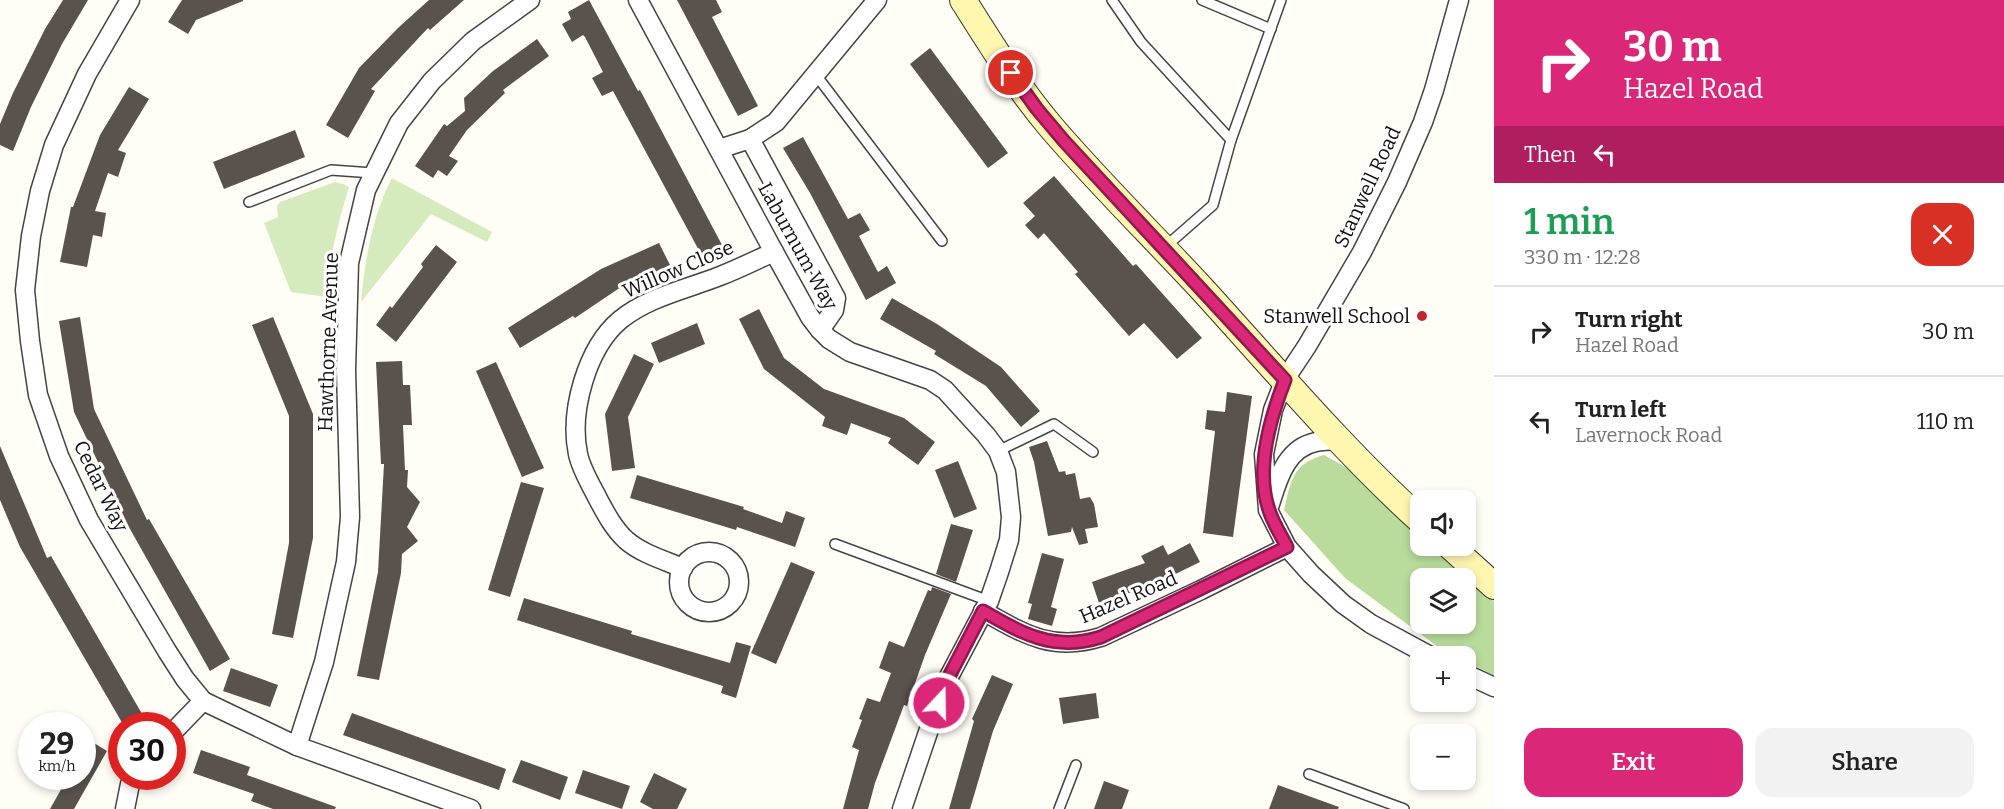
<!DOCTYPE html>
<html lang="en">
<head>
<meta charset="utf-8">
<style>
	:root { --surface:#fff; --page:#f2f2f2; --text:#222; --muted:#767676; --line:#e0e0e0; --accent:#db2777 }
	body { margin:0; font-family:Bitter,serif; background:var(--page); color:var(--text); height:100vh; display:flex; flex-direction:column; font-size:22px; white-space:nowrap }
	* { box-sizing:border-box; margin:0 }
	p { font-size:20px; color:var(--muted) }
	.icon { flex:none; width:33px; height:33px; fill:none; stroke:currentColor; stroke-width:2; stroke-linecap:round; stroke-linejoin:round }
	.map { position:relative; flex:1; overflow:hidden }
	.details { display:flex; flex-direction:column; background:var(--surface); width:510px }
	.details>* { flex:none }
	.hud { background:#db2777; color:#fff; overflow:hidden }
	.tools { position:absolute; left:1410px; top:490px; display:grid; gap:12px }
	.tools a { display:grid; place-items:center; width:66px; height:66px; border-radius:12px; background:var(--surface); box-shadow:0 3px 9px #0003; font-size:30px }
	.speed { position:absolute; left:18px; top:712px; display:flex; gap:12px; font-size:30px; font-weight:700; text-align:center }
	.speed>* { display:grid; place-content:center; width:78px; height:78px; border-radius:50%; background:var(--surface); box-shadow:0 3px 9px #0003; line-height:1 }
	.speed small { font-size:15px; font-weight:400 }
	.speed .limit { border:9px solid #d22; background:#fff; color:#111 }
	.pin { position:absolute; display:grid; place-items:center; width:51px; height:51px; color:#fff; margin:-26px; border:3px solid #fff; border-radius:50%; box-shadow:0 2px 6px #0007 }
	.me { position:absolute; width:66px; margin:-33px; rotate:21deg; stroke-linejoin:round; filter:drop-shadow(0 0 4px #0008) }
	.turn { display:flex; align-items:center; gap:21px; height:126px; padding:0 30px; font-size:27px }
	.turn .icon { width:78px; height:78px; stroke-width:2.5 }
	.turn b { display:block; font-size:42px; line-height:51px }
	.then { display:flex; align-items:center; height:57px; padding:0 30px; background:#0003; gap:12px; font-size:22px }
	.round { display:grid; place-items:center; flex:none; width:63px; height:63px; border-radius:18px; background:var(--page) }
	.summary { display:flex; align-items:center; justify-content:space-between; height:102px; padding:0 30px }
	h1 { font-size:36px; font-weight:600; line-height:45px; color:#1e9e55 }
	.action { display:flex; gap:12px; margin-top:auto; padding:12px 30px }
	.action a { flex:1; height:69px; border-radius:18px; background:var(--accent); color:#fff; font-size:24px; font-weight:600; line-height:69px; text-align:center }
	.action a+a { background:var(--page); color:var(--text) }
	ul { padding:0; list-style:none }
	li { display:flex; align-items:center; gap:18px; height:90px; padding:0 30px; border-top:2px solid var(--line) }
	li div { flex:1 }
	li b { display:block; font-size:22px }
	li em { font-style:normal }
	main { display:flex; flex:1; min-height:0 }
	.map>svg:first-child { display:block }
</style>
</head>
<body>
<main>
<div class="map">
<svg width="1494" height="809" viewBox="0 0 1494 809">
	<rect width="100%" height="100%" fill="#fffdf5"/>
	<g fill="#d5ebbd">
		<path d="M 392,178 L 492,232 L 487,242 L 431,214 L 361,302 C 365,260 372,216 392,178 Z"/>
		<path d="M 335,182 L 343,184 L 349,187 C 338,223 329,259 326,297 L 291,292 L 264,223 L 278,217 L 277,206 L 280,202 Z"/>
	</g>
	<path fill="#b9dc9c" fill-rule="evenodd" d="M 1324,455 L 1351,470 L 1420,534 L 1420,546 L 1434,546 L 1494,601 L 1494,676 L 1466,661 L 1466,657 L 1458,657 L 1438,647 L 1345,578 L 1284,510 C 1291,481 1292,464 1324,455 ZM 1420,579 L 1466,579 L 1466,624 L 1420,624 Z"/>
	<g fill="#5a524d">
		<polygon points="63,0 88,0 62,44 31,107 13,151 0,145 0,124 13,93 45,29"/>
		<polygon points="182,0 243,0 243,1 196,20 188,34 168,22"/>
		<polygon points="429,0 464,0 430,30 428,28 371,89 375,91 348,138 326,125 359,68 398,28"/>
		<polygon points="589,0 638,91 640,90 722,245 702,256 613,91 602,96 592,78 603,72 585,37 583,35 572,42 562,24 571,19 568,12"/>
		<polygon points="677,0 716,0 722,12 712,17 758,106 738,116"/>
		<polygon points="537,39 549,56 503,90 505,93 467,130 449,156 458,161 447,176 438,170 433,178 415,166 444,124 447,126 465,111 464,98 493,71"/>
		<polygon points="930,48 1008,153 988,168 910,64"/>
		<polygon points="129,87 149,99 118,150 126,153 118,177 108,173 95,211 106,213 102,237 93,235 87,267 60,262 71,207 73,207 100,135"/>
		<polygon points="295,130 305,157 224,189 213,162"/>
		<polygon points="803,137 848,219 860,213 870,230 859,236 878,272 887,266 896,283 866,300 810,193 783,148"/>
		<polygon points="1054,176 1133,266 1136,264 1202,338 1177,359 1144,323 1129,336 1075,274 1078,272 1044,233 1038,239 1025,225 1035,216 1023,203"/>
		<polygon points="659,243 670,265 618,289 575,318 573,316 520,348 508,328 601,269"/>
		<polygon points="436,245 457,262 396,342 376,325 390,306 392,308 423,267 421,264"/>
		<polygon points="892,298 937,324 1001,367 1040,411 1021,427 986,386 934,354 936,351 880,319"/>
		<polygon points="759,309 784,358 824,389 904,418 935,442 918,465 888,443 891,438 851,423 847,435 822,426 825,417 764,369 739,319"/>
		<polygon points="80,317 94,409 147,520 149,519 230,659 210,671 130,529 74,412 59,321"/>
		<polygon points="273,317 313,414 313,538 293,638 272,634 289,543 289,416 252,325"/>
		<polygon points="697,323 705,344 659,363 651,343"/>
		<polygon points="634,354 654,364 628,417 635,468 612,471 605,414"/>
		<polygon points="402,361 403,385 410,385 412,425 403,425 405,470 408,470 407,487 420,502 407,527 418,541 402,554 401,573 379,680 357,676 378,572 384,464 381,464 376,362"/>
		<polygon points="496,362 544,468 522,477 476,371"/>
		<polygon points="1227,392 1252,396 1233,537 1203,533 1215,431 1205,429 1207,410 1225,412"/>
		<polygon points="1047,441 1059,472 1065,471 1066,475 1075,473 1080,499 1090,497 1094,504 1098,527 1085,529 1088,543 1079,545 1072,527 1071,532 1048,536 1034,462 1029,447"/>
		<polygon points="0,446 47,558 51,556 149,726 124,726 20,547 0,500"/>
		<polygon points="958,461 977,509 954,518 935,470"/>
		<polygon points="637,475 744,507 743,509 782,523 786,511 805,518 795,547 737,527 736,530 630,498"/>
		<polygon points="521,482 544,488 510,597 488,590"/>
		<polygon points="951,524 973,530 956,582 936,574"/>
		<polygon points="1190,543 1200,562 1155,584 1099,603 1092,582 1145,563 1141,556 1163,545 1168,555"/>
		<polygon points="1042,553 1064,559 1051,607 1057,609 1052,626 1028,619 1032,604 1028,603"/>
		<polygon points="791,562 815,572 776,664 751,653"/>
		<polygon points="932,587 951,594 925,655 907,706 904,705 875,783 868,809 843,809 859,750 852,747 862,720 859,719 867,698 880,702 891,673 879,668 889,641 904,647 928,590 931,591"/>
		<polygon points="524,598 632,631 631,634 730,663 736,642 751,646 736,698 721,693 723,686 517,620"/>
		<polygon points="231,668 278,685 270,707 223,691"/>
		<polygon points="992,675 1013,684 993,731 970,809 949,809 974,721 972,719"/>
		<polygon points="1096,693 1099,718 1063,724 1059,698"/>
		<polygon points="352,713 506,769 499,790 343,735"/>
		<polygon points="89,740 107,751 74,809 50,809 68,777 82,777 82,752"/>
		<polygon points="201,750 250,767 247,775 336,807 335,809 273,809 251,801 254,794 193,773"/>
		<polygon points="521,760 568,777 560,800 512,782"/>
		<polygon points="583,770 630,786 622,809 575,793"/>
		<polygon points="654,773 687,789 677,809 653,809 640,802"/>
		<polygon points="1104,781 1129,790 1122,809 1094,809"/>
		<polygon points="1278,785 1339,807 1338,809 1269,809"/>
	</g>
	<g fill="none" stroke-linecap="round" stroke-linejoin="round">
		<defs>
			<g id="lane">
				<polyline points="1112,0 1141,42 1231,140"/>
				<polyline points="1202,0 1271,29"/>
				<polyline points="816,75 942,241"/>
				<polyline points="249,202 331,170 373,173"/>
				<polyline points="1165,247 1213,205 1231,140 1281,0"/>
				<polyline points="998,451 1054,424 1093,452"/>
				<polyline points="835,544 989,601"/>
				<polyline points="1309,774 1404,809"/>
				<polyline points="1059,809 1076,765"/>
			</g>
			<g id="street">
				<polyline points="130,0 87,74 54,145 40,191 31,236 25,290 30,341 38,395 59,456 89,520 167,651 185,679 203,701 297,746 471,809"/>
				<polyline points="638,0 774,252 810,317 820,330 829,339 850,352 930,380 945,390 986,435 998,451 1006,472 1011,517 1009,540 999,572 989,601 943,688 902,809"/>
				<polyline points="750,139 836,298 834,310 820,330"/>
				<polyline points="719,149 750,139 776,122 877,0"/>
				<path d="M 1270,504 C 1278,479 1286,448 1316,442 C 1324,440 1333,441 1340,440"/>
				<circle cx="709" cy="582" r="30"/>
				<path d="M 683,568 C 664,560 642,554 626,540 C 614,529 606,514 598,499 C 591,485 581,469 578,454 C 569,411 587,348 620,320 C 648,297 687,289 720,276 C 738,269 756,260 774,252"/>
				<path d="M 983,611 C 1024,634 1052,652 1101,637 L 1201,590 L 1287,547"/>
				<polyline points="1432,657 1371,624 1343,604 1311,574 1287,547 1268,510 1264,454 1273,410 1285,379 1307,346 1362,252 1397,182 1423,122 1434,90 1459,0"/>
				<polyline points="1466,674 1494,687"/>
				<polyline points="172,733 203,701"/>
				<polyline points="297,746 324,662 346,562 350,517 346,370 349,263 366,190 399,123 432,81 473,41 530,0"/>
				<polyline points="125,809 130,784 135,777"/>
			</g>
			<g id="secondary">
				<path d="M 963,0 C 990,43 1018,88 1051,127 C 1099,183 1152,235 1202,289 C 1273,367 1342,449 1420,520"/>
				<polyline points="1450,546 1494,586"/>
			</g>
		</defs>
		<use href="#lane" stroke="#444" stroke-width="12"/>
		<use href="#street" stroke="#444" stroke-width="21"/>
		<use href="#secondary" stroke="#333" stroke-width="28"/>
		<use href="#lane" stroke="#fff" stroke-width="9"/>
		<use href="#street" stroke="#fff" stroke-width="18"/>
		<use href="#secondary" stroke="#fff6b0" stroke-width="26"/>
	</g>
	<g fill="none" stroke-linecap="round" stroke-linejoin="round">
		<defs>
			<path id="route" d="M 939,703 L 943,688 L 983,611 C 1023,634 1054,652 1101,637 L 1287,547 C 1281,535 1273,523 1269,510 C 1255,469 1270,418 1285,380 L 1064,141 L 1037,109 L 1011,73"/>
		</defs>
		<use href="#route" stroke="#8e194d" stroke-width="15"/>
		<use href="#route" stroke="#db2777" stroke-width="10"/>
	</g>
	<circle fill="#c4262e" stroke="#fff" stroke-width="2" cx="1422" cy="316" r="6"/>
	<g text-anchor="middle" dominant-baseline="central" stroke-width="6" stroke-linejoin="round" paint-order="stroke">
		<g font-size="20" fill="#111" stroke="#fff">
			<text transform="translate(1367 187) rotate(-65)">Stanwell Road</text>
			<text transform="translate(798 246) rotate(61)">Laburnum Way</text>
			<text transform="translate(678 269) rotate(-23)">Willow Close</text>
			<text transform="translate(328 342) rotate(-88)">Hawthorne Avenue</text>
			<text transform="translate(101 486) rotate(64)">Cedar Way</text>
			<text transform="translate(1128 597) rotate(-23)">Hazel Road</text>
		</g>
		<g font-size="20" fill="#111" stroke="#fff" text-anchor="end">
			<text x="1410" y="316">Stanwell School</text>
		</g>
	</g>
</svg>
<div class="tools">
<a><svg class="icon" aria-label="sound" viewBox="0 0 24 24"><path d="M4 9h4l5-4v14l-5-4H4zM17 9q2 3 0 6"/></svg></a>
<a><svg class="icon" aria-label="layers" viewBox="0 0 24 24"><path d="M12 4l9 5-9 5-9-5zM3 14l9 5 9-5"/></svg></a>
<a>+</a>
<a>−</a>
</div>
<div class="speed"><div>29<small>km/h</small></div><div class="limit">30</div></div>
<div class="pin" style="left:1011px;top:73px;background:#d93025"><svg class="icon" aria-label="arrive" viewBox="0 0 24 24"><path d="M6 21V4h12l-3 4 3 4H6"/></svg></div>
<svg class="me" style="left:939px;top:703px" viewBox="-20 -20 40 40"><circle r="17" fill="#db2777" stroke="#fff" stroke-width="3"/><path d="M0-11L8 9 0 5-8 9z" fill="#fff"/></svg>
</div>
<section class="details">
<div class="hud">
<div class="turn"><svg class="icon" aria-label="right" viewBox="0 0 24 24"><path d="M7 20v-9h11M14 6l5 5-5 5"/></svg><div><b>30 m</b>Hazel Road</div></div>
<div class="then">Then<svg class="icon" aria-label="left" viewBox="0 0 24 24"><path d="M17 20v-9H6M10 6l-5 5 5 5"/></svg></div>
</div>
<div class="summary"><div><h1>1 min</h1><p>330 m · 12:28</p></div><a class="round" style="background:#d93025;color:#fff"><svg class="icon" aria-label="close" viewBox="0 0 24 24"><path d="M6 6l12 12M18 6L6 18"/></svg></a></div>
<ul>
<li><svg class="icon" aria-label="right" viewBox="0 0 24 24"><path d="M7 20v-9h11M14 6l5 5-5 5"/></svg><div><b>Turn right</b><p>Hazel Road</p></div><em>30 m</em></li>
<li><svg class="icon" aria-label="left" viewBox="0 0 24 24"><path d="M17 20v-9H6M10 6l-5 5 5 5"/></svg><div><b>Turn left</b><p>Lavernock Road</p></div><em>110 m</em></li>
</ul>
<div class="action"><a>Exit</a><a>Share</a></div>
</section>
</main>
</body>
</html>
